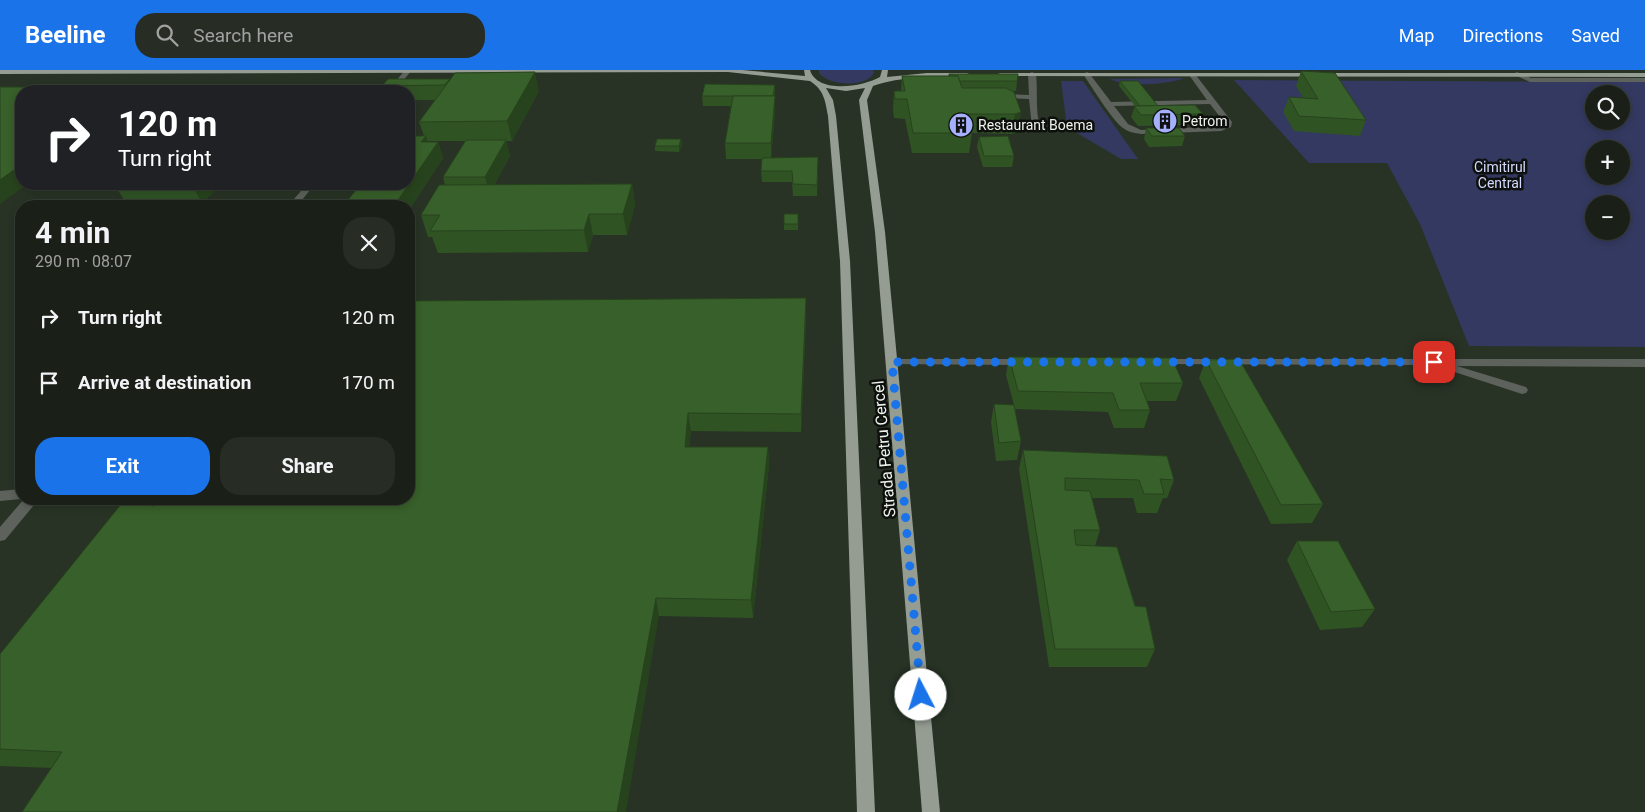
<!DOCTYPE html>
<html lang="en">
<head>
<meta charset="utf-8">
<style>
	:root { --surface:#1a1f17; --page:#272c24; --text:#f1f3f6; --muted:#9fa2a1; --line:#383d36; --accent:#1a73e8 }
	body { margin:0; font-family:Roboto,sans-serif; background:var(--page); color:var(--text); height:100vh; display:flex; flex-direction:column; font-size:19px; white-space:nowrap }
	* { box-sizing:border-box; margin:0 }
	p { font-size:16px; color:var(--muted) }
	.icon { flex:none; width:28px; height:28px; fill:none; stroke:currentColor; stroke-width:2; stroke-linecap:round; stroke-linejoin:round }
	.map { position:relative; flex:1; overflow:hidden }
	.side { position:absolute; left:15px; top:130px; width:400px; height:305px; display:flex; flex-direction:column; background:var(--surface); border-radius:20px; box-shadow:0 2px 8px #0003,0 0 0 1px var(--line) }
	.side>* { flex:none }
	.banner { position:absolute; left:15px; top:15px; width:400px; height:105px; border-radius:20px; box-shadow:0 2px 8px #0003,0 0 0 1px var(--line); background:#202124; color:#fff; overflow:hidden }
	.controls { position:absolute; left:1585px; top:15px; display:grid; gap:10px }
	.controls a { display:grid; place-items:center; width:45px; height:45px; border-radius:50%; background:var(--surface); box-shadow:0 2px 8px #0003,0 0 0 1px var(--line); font-size:25px }
	.pin { position:absolute; display:grid; place-items:center; width:42px; height:42px; color:#fff; margin:-21px; border-radius:10px; box-shadow:0 2px 8px #0006 }
	.me { position:absolute; width:55px; margin:-28px; rotate:355deg; stroke-linejoin:round; filter:drop-shadow(0 0 4px #0008) }
	.turn { display:flex; align-items:center; gap:18px; height:105px; padding:0 20px; font-size:22px }
	.turn .icon { width:65px; height:65px; stroke-width:2.5 }
	.turn b { display:block; font-size:35px; line-height:42px }
	.round { display:grid; place-items:center; flex:none; width:52px; height:52px; border-radius:20px; background:var(--page) }
	.overview { display:flex; align-items:center; justify-content:space-between; height:85px; padding:0 20px }
	h1 { font-size:30px; font-weight:700; line-height:38px }
	.cta { display:flex; gap:10px; margin-top:auto; padding:10px 20px }
	.cta a { flex:1; height:58px; border-radius:20px; background:var(--accent); color:#fff; font-size:20px; font-weight:700; line-height:58px; text-align:center }
	.cta a+a { background:var(--page); color:var(--text) }
	ul { padding:0; list-style:none }
	li { display:flex; align-items:center; gap:15px; height:65px; padding:0 20px }
	li div { flex:1 }
	li b { display:block; font-size:19px }
	li em { font-style:normal }
	header { display:flex; align-items:center; gap:30px; box-sizing:border-box; height:70px; padding:0 25px; background:var(--accent); color:#fff }
	header strong { font-size:24px }
	nav { display:flex; gap:28px; margin-inline-start:auto; font-size:18px }
	.search { width:350px; height:45px; background:var(--page); display:flex; align-items:center; gap:12px; box-sizing:border-box; padding:0 18px; border-radius:20px; color:var(--muted); font-size:19px }
	.map>svg:first-child { display:block }
</style>
</head>
<body>
<header>
<strong>Beeline</strong>
<div class="search"><svg class="icon" aria-label="search" viewBox="0 0 24 24"><circle cx="10" cy="10" r="6"/><path d="M15 15l6 6"/></svg>Search here</div>
<nav><a>Map</a><a>Directions</a><a>Saved</a></nav>
</header>
<div class="map">
<svg width="1645" height="742" viewBox="0 0 1645 742">
	<rect width="100%" height="100%" fill="#22291f"/>
	<path fill="#283325" fill-rule="evenodd" d="M 0,0 L 1645,0 L 1645,742 L 0,742 ZM 21,21 L 409,21 L 409,114 L 21,114 ZM 1594,24 L 1621,24 L 1621,51 L 1594,51 ZM 1594,79 L 1621,79 L 1621,106 L 1594,106 ZM 1594,134 L 1621,134 L 1621,161 L 1594,161 ZM 21,136 L 409,136 L 409,429 L 21,429 Z"/>
	<g fill="#333960" fill-rule="evenodd">
		<path d="M 819,0 L 873,0 L 874,3 C 866,18 829,16 819,3 Z"/>
		<path d="M 1182,8 L 1183,9 C 1164,14 1128,18 1110,9 Z"/>
		<path d="M 1234,10 L 1645,12 L 1645,277 L 1469,276 L 1420,154 L 1387,93 L 1309,93 ZM 1594,24 L 1621,24 L 1621,51 L 1594,51 ZM 1594,79 L 1621,79 L 1621,106 L 1594,106 ZM 1594,134 L 1621,134 L 1621,161 L 1594,161 Z"/>
		<polygon points="1061,11 1083,11 1138,89 1121,89 1067,57"/>
	</g>
	<g fill="none" stroke-linecap="round" stroke-linejoin="round">
		<g fill="#5e625d" fill-rule="evenodd">
			<polygon points="405,0 411,1 395,21 388,21"/>
			<path d="M 1032,2 L 1036,4 C 1038,22 1035,39 1040,57 L 1036,59 L 1032,57 L 1029,29 L 1000,28 L 996,26 L 1000,24 L 1029,25 L 1028,4 Z"/>
			<path d="M 1087,2 L 1089,3 L 1111,32 L 1207,30 L 1189,5 L 1195,4 L 1232,52 L 1231,57 L 1221,61 L 1141,64 C 1135,63 1128,62 1123,58 C 1112,50 1092,17 1083,4 ZM 1210,34 L 1224,52 L 1223,56 L 1141,60 L 1128,54 L 1114,36 Z"/>
			<polygon points="1517,2 1531,8 1645,8 1645,12 1530,12 1515,5 1515,3"/>
			<polygon points="307,114 315,114 297,136 288,136"/>
			<polygon points="892,289 1025,289 1031,292 1025,295 888,294 886,292"/>
			<polygon points="1157,289 1434,289 1443,291 1448,289 1645,289 1645,297 1457,296 1526,317 1528,320 1526,323 1522,324 1433,295 1153,294 1151,292"/>
			<polygon points="21,419 21,429 0,431 0,421"/>
			<polygon points="24,429 39,429 5,470 0,471 0,457"/>
		</g>
		<g fill="#959d93" fill-rule="evenodd">
			<path d="M 0,0 L 742,0 L 805,6 L 804,0 L 810,0 C 817,24 863,17 880,7 L 882,0 L 888,0 L 887,7 L 927,3 L 967,3 L 969,4 L 965,6 C 935,7 901,6 873,16 L 867,30 L 885,162 L 940,742 L 922,742 L 875,162 L 859,30 L 865,18 L 846,21 L 826,18 L 833,30 L 836,46 L 850,191 L 875,742 L 857,742 L 840,191 L 828,46 C 825,30 824,20 810,11 L 728,2 L 0,4 Z"/>
			<polygon points="1000,3 1645,3 1645,7 1002,6 998,4"/>
		</g>
	</g>
	<g fill="#305324">
		<polygon points="1301,1 1366,50 1360,66 1294,61 1283,42 1289,27 1303,28 1296,16"/>
		<polygon points="949,4 1018,4 1016,21 1013,21 1018,62 1012,64 972,63 969,83 912,83 905,49 894,48 893,40 894,21 901,21 902,6 949,6"/>
		<polygon points="450,10 539,21 512,71 506,71 510,86 494,115 632,114 635,135 627,165 593,165 588,182 438,183 432,167 428,167 421,145 445,115 443,107 466,71 427,71 428,72 438,72 443,88 409,140 424,66 419,52 435,30 409,30 409,21 384,21 382,16"/>
		<polygon points="1120,11 1158,36 1203,44 1200,55 1138,56 1131,47 1135,36 1119,16"/>
		<polygon points="775,15 775,41 771,88 818,98 817,126 793,126 792,112 762,112 761,101 762,89 726,89 725,73 731,36 703,36 702,26"/>
		<polygon points="1146,58 1185,66 1182,76 1149,77 1144,69"/>
		<polygon points="979,67 1014,86 1012,97 983,97 977,77"/>
		<polygon points="681,69 682,75 679,82 655,81 655,76"/>
		<polygon points="120,114 222,114 202,133 126,133 116,117"/>
		<rect x="784" y="144" width="14" height="16"/>
		<polygon points="806,228 806,246 801,362 691,361 689,377 768,377 769,395 753,548 659,546 52,698 0,696 0,584 154,436"/>
		<polygon points="1009,287 1183,313 1176,331 1147,331 1150,340 1144,358 1114,358 1108,342 1015,339 1021,371 1017,390 996,391 991,352 994,334 1014,335 1006,305"/>
		<polygon points="1206,290 1323,434 1312,453 1271,454 1199,308"/>
		<polygon points="1023,380 1174,410 1167,428 1163,428 1157,443 1137,443 1133,428 1092,428 1100,460 1095,476 1135,536 1155,579 1147,597 1049,597 1019,399"/>
		<polygon points="1297,471 1375,539 1362,557 1320,560 1287,490"/>
	</g>
	<g fill="#27431d">
		<polygon points="535,2 539,21 512,71 507,51"/>
		<polygon points="775,15 775,41 771,89 771,73"/>
		<polygon points="135,17 137,21 128,21"/>
		<polygon points="303,17 305,21 298,21"/>
		<polygon points="1021,42 1018,62 1012,64 1015,44"/>
		<polygon points="426,66 431,82 421,72"/>
		<polygon points="681,69 682,75 679,82 679,76"/>
		<polygon points="506,70 510,86 489,123 485,107"/>
		<polygon points="438,72 443,88 409,140 409,136 394,136"/>
		<polygon points="21,95 21,114 28,114 0,134 0,110"/>
		<polygon points="197,114 222,114 202,133 193,117"/>
		<polygon points="632,114 635,135 627,165 623,144"/>
		<polygon points="589,144 593,165 588,182 584,160"/>
		<polygon points="806,228 806,246 801,362 801,344"/>
		<polygon points="688,343 691,361 687,396 685,377"/>
		<polygon points="768,377 769,395 753,548 751,530"/>
		<polygon points="656,528 659,546 626,742 617,742"/>
	</g>
	<g fill="#38602a" stroke="#27431d">
		<polygon points="1301,1 1335,3 1366,50 1299,46 1289,27 1318,29"/>
		<polygon points="535,2 507,51 419,52 455,3"/>
		<polygon points="949,4 1018,4 1017,11 959,11 958,6 949,6"/>
		<polygon points="902,6 958,6 962,18 1006,18 1014,22 1021,42 1015,44 967,44 972,63 913,63 907,29 895,29 894,21 905,21"/>
		<polygon points="388,9 450,9 444,15 382,16"/>
		<polygon points="1120,11 1138,11 1158,36 1140,36"/>
		<polygon points="705,14 775,15 773,26 702,26"/>
		<polygon points="0,17 135,17 128,21 21,21 21,95 0,110"/>
		<polygon points="239,17 303,17 298,21 234,21"/>
		<polygon points="733,26 775,26 771,73 725,73"/>
		<polygon points="1195,35 1203,44 1141,45 1134,36"/>
		<polygon points="1146,58 1179,58 1185,66 1152,66"/>
		<polygon points="409,66 426,66 421,72 438,72 394,136 343,136 361,114 409,114"/>
		<polygon points="1008,66 1014,86 984,86 979,67"/>
		<polygon points="657,69 681,69 679,76 655,76"/>
		<polygon points="466,70 506,70 485,107 443,107"/>
		<polygon points="818,87 817,115 793,114 792,101 761,101 762,88"/>
		<polygon points="120,114 197,114 193,117 116,117"/>
		<polygon points="632,114 623,144 589,144 584,160 430,161 440,145 421,145 439,115"/>
		<rect x="784" y="144" width="14" height="10"/>
		<polygon points="806,228 801,344 688,343 685,377 768,377 751,530 656,528 617,742 22,742 62,682 0,679 0,584 122,433 154,436 159,429 409,429 409,231"/>
		<polygon points="1009,287 1172,288 1183,313 1140,313 1150,340 1119,340 1113,323 1018,321"/>
		<polygon points="1239,289 1323,434 1281,435 1206,290"/>
		<polygon points="994,334 1014,335 1021,371 999,373"/>
		<polygon points="1023,380 1167,386 1174,410 1160,409 1164,424 1144,424 1139,410 1065,408 1065,420 1090,421 1100,460 1074,460 1076,475 1117,477 1135,536 1146,537 1155,579 1055,579"/>
		<polygon points="1297,471 1338,471 1375,539 1331,542"/>
	</g>
	<g fill="none" stroke-linecap="round" stroke-linejoin="round">
		<polyline stroke="#1a73e8" stroke-width="9" stroke-dasharray="0 16.2" points="921,625 892,292 1434,292"/>
	</g>
	<defs>
		<symbol id="building-disc" viewBox="-11 -11 22 22"><circle r="9.5" fill="#a5b1fc" stroke="#0d100c"/><path d="M-4-6H4V6H1V3H-1V6H-4ZM-2.5-4.3h1.7v1.8h-1.7ZM.8-4.3h1.7v1.8H.8ZM-2.5-1h1.7V.8h-1.7ZM.8-1h1.7V.8H.8Z" fill="#111"/></symbol>
	</defs>
	<g fill-rule="evenodd">
		<use href="#building-disc" x="1151" y="37" width="28" height="28"/>
		<use href="#building-disc" x="947" y="41" width="28" height="28"/>
	</g>
	<g text-anchor="middle" dominant-baseline="central" stroke-width="5" stroke-linejoin="round" paint-order="stroke">
		<g font-size="14" fill="#eef3ec" stroke="#0d100c" text-anchor="start">
			<text x="1182" y="51">Petrom</text>
			<text x="978" y="55">Restaurant Boema</text>
		</g>
		<g font-size="14" fill="#d3dafe" stroke="#0d100c">
			<text x="1500" y="97">Cimitirul<tspan x="1500" dy="16">Central</tspan></text>
		</g>
		<g font-size="16" fill="#eef3ec" stroke="#0d100c">
			<text transform="translate(884 379) rotate(-95)">Strada Petru Cercel</text>
		</g>
	</g>
</svg>
<div class="controls">
<a><svg class="icon" aria-label="search" viewBox="0 0 24 24"><circle cx="10" cy="10" r="6"/><path d="M15 15l6 6"/></svg></a>
<a>+</a>
<a>−</a>
</div>
<div class="pin" style="left:1434px;top:292px;background:#d93025"><svg class="icon" aria-label="arrive" viewBox="0 0 24 24"><path d="M6 21V4h12l-3 4 3 4H6"/></svg></div>
<svg class="me" style="left:921px;top:625px" viewBox="-20 -20 40 40"><circle r="19" fill="#fff"/><path d="M0-13L10 11 0 6-10 11z" fill="#1a73e8"/></svg>
<div class="banner">
<div class="turn"><svg class="icon" aria-label="right" viewBox="0 0 24 24"><path d="M7 20v-9h11M14 6l5 5-5 5"/></svg><div><b>120 m</b>Turn right</div></div>
</div>
<section class="side">
<div class="overview"><div><h1>4 min</h1><p>290 m · 08:07</p></div><a class="round"><svg class="icon" aria-label="close" viewBox="0 0 24 24"><path d="M6 6l12 12M18 6L6 18"/></svg></a></div>
<ul>
<li><svg class="icon" aria-label="right" viewBox="0 0 24 24"><path d="M7 20v-9h11M14 6l5 5-5 5"/></svg><div><b>Turn right</b></div><em>120 m</em></li>
<li><svg class="icon" aria-label="arrive" viewBox="0 0 24 24"><path d="M6 21V4h12l-3 4 3 4H6"/></svg><div><b>Arrive at destination</b></div><em>170 m</em></li>
</ul>
<div class="cta"><a>Exit</a><a>Share</a></div>
</section>
</div>
</body>
</html>
